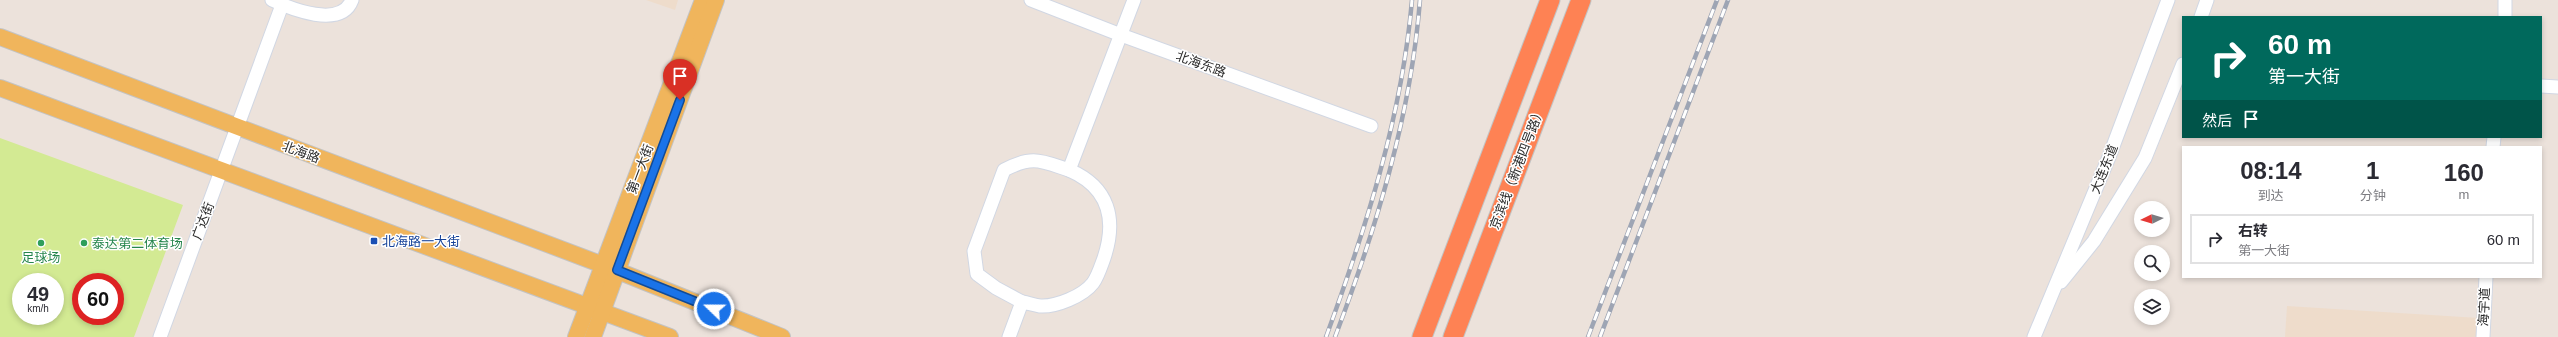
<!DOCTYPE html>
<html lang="zh">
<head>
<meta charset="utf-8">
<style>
	:root { --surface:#fff; --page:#f7f7f7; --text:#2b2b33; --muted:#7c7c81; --line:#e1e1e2 }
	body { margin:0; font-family:Helvetica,"Noto Sans SC",sans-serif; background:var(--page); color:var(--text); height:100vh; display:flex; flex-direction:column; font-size:15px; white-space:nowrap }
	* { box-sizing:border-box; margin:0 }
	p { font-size:13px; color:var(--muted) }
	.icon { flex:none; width:22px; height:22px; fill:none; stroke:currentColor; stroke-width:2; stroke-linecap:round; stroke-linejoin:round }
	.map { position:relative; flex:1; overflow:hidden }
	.side { position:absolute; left:2182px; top:146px; width:360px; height:132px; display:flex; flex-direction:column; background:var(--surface); border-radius:0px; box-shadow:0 2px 6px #0003 }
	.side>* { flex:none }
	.top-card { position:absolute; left:2182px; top:16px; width:360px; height:122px; border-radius:0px; box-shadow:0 2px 6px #0003; background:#00695c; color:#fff; overflow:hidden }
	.needle { width:26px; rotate:265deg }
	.fabs { position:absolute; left:2134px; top:201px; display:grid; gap:8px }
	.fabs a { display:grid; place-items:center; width:36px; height:36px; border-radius:50%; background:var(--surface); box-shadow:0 2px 6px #0003; font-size:20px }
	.speed { position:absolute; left:12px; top:273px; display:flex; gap:8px; font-size:20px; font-weight:700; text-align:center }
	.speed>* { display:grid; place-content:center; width:52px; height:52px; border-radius:50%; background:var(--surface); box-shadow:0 2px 6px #0003; line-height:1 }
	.speed small { font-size:10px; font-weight:400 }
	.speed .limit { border:6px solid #d22; background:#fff; color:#111 }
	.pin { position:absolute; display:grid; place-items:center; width:34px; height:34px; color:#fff; margin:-41px -17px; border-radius:50% 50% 50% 0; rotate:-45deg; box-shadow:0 0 4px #0007 }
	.pin .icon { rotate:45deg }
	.me { position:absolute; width:44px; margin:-22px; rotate:292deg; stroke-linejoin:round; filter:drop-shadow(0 0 3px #0008) }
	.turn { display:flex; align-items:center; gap:14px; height:84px; padding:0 20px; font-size:18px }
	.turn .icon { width:52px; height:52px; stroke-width:2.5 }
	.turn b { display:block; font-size:28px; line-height:34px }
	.then { display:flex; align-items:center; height:38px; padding:0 20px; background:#0003; gap:8px; font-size:15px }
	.eta { display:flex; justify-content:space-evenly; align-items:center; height:68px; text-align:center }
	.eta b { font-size:24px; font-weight:700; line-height:28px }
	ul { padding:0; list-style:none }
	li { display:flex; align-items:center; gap:12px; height:50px; margin:0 8px 6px; padding:0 12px; border:2px solid var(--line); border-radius:0px }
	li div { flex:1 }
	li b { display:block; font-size:15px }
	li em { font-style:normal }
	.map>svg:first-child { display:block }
</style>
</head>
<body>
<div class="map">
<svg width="2558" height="337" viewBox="0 0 2558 337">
	<rect width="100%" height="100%" fill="#ece2db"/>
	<g fill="#eedccb">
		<polygon points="646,0 678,0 675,10"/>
		<polygon points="2287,306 2479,318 2478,337 2285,337"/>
	</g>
	<path fill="#d3ea93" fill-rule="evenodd" d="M 0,138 L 183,205 L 134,337 L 0,337 ZM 21,282 L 55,282 L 55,316 L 21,316 ZM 81,282 L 115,282 L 115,316 L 81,316 Z"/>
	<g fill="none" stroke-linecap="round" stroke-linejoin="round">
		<defs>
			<g id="minor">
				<path d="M 272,0 C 291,9 341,29 352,0"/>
				<polyline points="1031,0 1121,35 1371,126"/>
				<polyline points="2201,17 2207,0"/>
				<polyline points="2505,17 2505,0"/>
				<polyline points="2541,86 2558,87"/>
				<polyline points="2493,147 2494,137"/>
				<polyline points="2061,282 2094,241 2145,158 2183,64"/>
				<path d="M 1022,302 C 1028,303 1034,305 1040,306 C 1056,307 1083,296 1093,283 C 1098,276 1101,266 1104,258 C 1117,219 1109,187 1069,170"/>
				<polyline points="160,337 282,5"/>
				<path d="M 1009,337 L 1022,302 L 996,288 L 977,274 L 974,251 L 1004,170 C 1033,155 1041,161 1069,170 L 1134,0"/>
				<polyline points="2034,337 2109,157 2168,0"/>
				<polyline points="2483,337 2486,277"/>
			</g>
			<g id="major">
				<polyline points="0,37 603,265 782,337"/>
				<polyline points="0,88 670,337"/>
				<polyline points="576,337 703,0"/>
				<polyline points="593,337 716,0"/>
			</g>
			<g id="highway">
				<polyline points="1422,337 1550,0"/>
				<polyline points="1453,337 1581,0"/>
			</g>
		</defs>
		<use href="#minor" stroke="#d1d7e3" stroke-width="15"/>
		<use href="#major" stroke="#c3c3c3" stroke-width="18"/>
		<use href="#highway" stroke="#c3c3c3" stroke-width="21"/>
		<use href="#minor" stroke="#fff" stroke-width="13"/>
		<use href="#major" stroke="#f0b55c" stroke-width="16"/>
		<use href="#highway" stroke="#fe8254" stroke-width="19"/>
		<defs>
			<g id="rail">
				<path d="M 1326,337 C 1366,228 1402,116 1412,0"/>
				<path d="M 1335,337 C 1376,229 1411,115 1420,0"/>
				<polyline points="1588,337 1717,0"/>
				<polyline points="1600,337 1728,0"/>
			</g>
		</defs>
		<use href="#rail" stroke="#9ea5b4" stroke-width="4.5"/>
		<use href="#rail" stroke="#fff" stroke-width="3" stroke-dasharray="9" stroke-linecap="butt"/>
	</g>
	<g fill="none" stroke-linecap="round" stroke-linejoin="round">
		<defs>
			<polyline id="route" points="680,100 617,270 714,309"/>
		</defs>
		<use href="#route" stroke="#114b97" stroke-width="10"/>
		<use href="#route" stroke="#1a73e8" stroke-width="7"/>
	</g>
	<rect fill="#1a4fb4" stroke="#fff" stroke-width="1.5" x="370" y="237" width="8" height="8" rx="2"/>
	<g fill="#2e9e5b" stroke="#fff" stroke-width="1.5">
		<circle cx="41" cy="243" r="4"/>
		<circle cx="84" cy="243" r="4"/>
	</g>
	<g text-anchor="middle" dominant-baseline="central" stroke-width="3" stroke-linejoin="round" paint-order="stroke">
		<g font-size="13" fill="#2a2a2a" stroke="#fff">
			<text transform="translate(1201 64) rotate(20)">北海东路</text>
			<text transform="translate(301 152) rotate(20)">北海路</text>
			<text transform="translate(1517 168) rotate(-69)">京滨线（新港四号路）</text>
			<text transform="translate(640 169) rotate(-69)">第一大街</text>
			<text transform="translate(2104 169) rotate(-68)">大连东道</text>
			<text transform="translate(203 221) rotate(-69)">广达街</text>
			<text transform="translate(2484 307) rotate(-87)">海宇道</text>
		</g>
		<g font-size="13" fill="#164399" stroke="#fff" text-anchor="start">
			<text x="382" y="241">北海路一大街</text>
		</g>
		<g font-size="13" fill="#27864d" stroke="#fff" text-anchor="start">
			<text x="92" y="243">泰达第二体育场</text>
			<text x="41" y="257" text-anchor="middle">足球场</text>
		</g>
	</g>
</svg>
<div class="fabs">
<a><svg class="needle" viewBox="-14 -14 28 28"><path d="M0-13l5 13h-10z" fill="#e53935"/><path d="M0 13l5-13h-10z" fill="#7c7c81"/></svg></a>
<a><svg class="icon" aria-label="search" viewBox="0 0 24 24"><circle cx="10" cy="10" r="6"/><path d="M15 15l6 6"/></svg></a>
<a><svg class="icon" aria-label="layers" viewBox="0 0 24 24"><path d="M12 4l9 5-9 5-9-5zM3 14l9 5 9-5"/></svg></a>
</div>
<div class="speed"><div>49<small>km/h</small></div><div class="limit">60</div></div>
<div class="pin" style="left:680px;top:100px;background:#d93025"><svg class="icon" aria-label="arrive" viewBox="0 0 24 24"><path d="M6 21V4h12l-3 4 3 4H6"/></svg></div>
<svg class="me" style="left:714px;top:309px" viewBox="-20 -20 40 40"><circle r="17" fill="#1a73e8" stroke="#fff" stroke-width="3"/><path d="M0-11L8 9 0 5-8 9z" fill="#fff"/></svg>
<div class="top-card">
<div class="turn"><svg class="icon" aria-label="right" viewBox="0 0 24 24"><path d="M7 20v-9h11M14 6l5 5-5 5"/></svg><div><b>60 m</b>第一大街</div></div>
<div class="then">然后<svg class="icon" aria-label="arrive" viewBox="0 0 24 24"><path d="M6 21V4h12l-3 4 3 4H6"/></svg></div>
</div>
<section class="side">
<div class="eta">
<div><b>08:14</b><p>到达</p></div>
<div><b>1</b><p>分钟</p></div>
<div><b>160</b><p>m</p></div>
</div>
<ul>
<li><svg class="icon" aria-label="right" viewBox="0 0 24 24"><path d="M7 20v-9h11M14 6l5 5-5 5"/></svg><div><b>右转</b><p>第一大街</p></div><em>60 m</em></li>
</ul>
</section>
</div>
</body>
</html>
